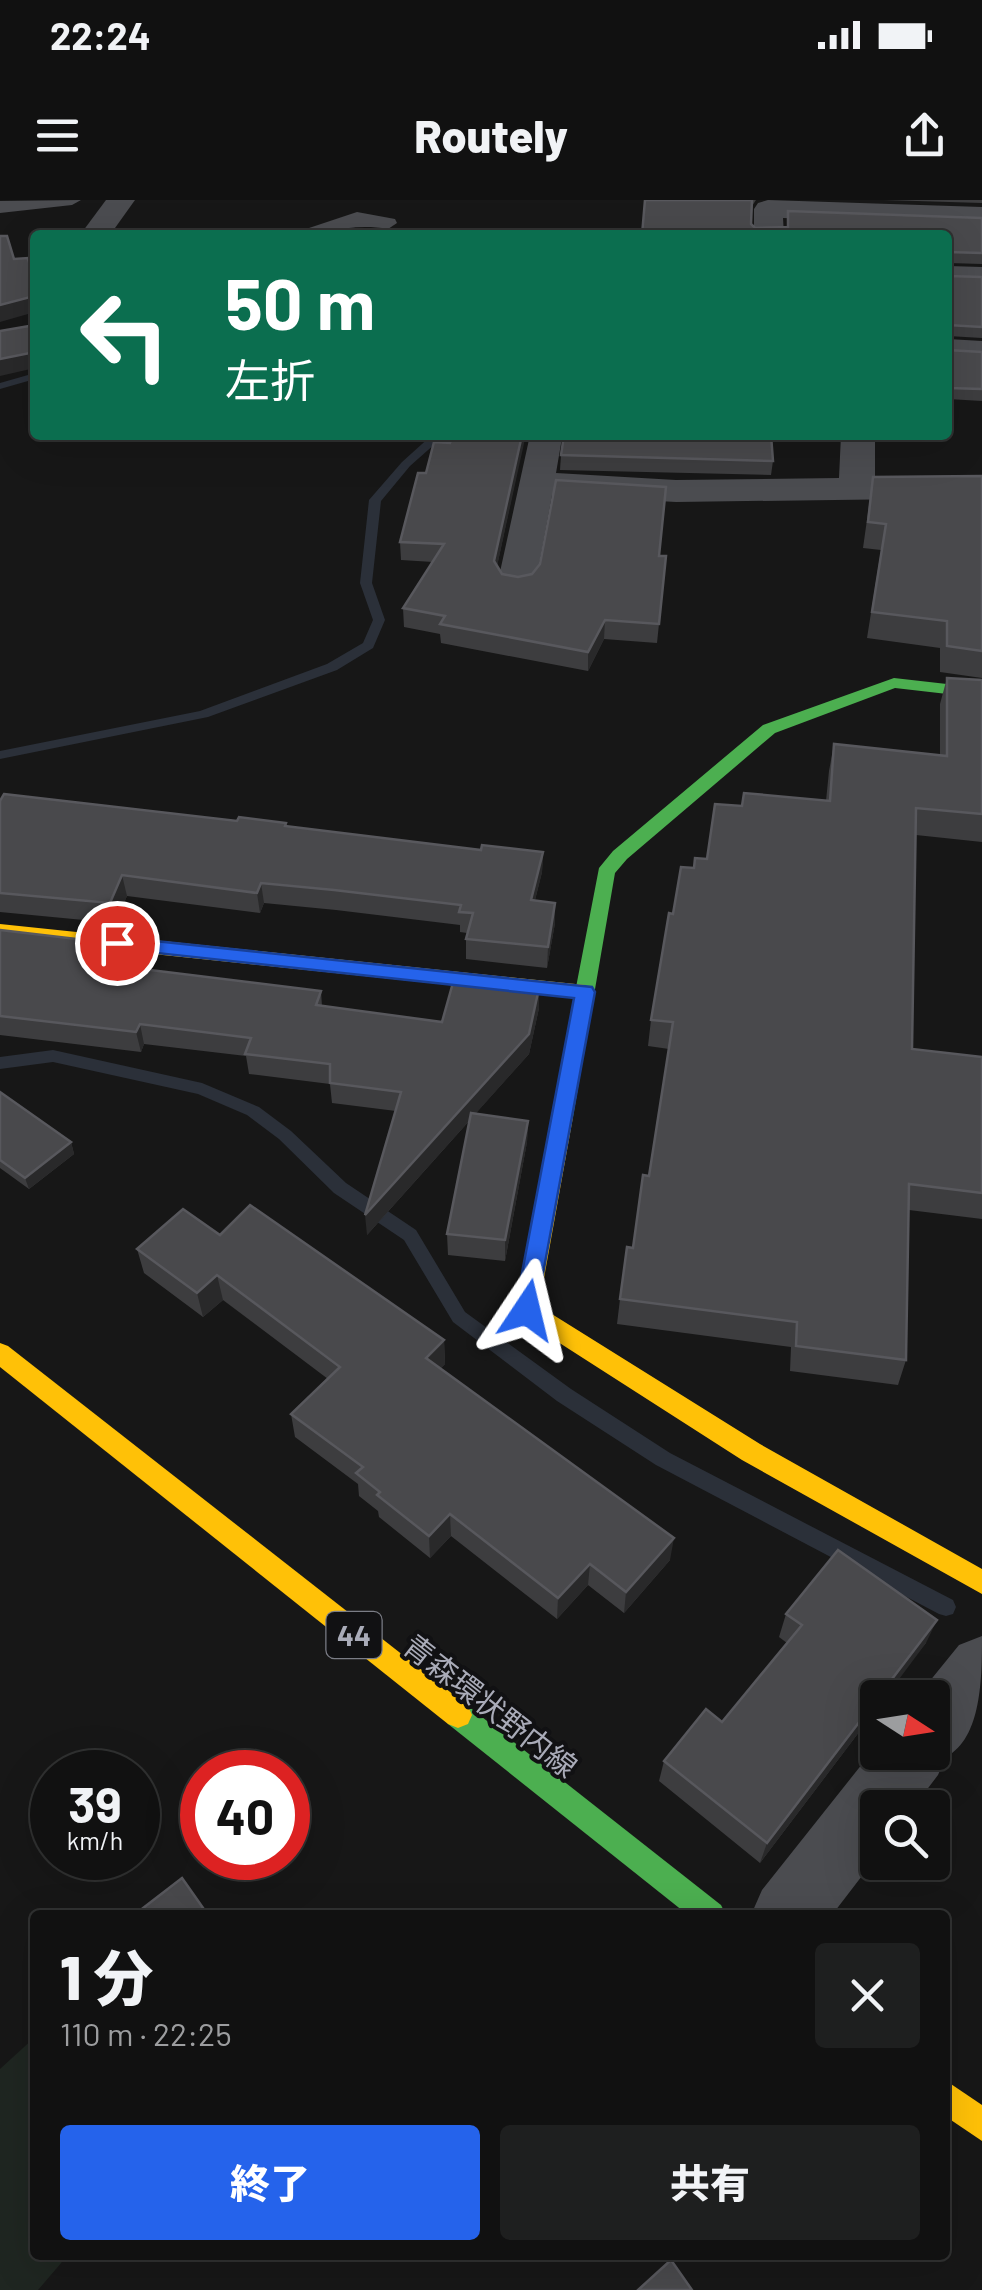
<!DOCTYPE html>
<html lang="ja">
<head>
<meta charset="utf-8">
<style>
	:root { --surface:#111; --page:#1e1f1f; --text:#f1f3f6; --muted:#9c9d9f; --line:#303131; --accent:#2563eb }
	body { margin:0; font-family:Barlow,"Noto Sans JP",sans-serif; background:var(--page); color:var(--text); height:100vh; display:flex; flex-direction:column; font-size:38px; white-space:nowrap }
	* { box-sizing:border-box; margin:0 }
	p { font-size:32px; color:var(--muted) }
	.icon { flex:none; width:55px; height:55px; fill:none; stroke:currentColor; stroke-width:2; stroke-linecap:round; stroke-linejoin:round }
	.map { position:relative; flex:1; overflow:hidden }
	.sheet { position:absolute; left:30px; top:1710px; width:920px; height:350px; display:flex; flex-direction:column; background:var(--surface); border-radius:10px; box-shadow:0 10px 40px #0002,0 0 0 2px var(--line) }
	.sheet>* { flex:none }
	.banner { position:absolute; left:30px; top:30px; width:922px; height:210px; border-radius:10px; box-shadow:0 10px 40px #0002,0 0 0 2px var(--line); background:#0b6e4f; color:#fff; overflow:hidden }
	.needle { width:65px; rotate:102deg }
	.tools { position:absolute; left:860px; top:1480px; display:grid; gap:20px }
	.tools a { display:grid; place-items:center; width:90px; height:90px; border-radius:10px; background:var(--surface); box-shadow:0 10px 40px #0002,0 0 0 2px var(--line); font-size:50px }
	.speed { position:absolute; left:30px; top:1550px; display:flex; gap:20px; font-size:50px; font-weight:700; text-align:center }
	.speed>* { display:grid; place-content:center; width:130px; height:130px; border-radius:50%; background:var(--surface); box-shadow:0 10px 40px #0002,0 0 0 2px var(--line); line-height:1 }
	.speed small { font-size:25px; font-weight:400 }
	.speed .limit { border:15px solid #d22; background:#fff; color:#111 }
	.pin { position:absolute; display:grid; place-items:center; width:85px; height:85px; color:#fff; margin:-42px; border:5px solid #fff; border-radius:50%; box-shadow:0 2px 10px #0007 }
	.me { position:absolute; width:110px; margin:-55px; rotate:10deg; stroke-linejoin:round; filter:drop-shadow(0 0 8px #0008) }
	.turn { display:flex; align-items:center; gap:35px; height:210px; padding:0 30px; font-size:45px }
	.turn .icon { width:130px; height:130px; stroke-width:2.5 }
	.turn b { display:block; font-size:70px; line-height:85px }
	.round { display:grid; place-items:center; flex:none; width:105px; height:105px; border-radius:10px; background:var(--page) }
	.head { display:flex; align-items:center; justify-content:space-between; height:170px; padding:0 30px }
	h1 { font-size:60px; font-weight:800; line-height:75px }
	.primary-button { display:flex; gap:20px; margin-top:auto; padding:20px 30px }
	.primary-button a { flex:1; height:115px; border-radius:10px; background:var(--accent); color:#fff; font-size:40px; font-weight:800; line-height:115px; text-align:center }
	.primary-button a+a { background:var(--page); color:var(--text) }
	.status { display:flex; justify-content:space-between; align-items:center; height:70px; padding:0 50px; background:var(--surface); direction:ltr }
	.status svg { height:28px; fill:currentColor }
	header { display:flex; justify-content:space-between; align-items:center; height:130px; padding:0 30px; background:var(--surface); font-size:45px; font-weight:800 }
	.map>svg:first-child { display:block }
</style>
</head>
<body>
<div class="status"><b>22:24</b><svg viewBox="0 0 49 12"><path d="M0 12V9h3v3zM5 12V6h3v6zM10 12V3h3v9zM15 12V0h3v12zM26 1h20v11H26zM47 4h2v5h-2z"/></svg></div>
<header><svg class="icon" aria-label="menu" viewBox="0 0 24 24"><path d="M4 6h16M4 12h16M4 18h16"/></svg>Routely<svg class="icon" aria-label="share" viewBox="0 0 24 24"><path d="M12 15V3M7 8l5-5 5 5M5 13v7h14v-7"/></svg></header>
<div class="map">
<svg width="982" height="2090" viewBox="0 0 982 2090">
	<rect width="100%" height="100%" fill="#171717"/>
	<polygon fill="#1f2621" points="35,1837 35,2055 68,2055 38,2090 0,2090 0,1869"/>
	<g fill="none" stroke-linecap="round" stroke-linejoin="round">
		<g fill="#2b3039" fill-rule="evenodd">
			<polygon points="348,27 385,32 390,35 315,35"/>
			<polygon points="35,173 35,179 0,189 0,183"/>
			<polygon points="432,235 445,235 410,266 381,301 372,383 385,420 373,448 337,470 208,517 0,559 0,551 200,511 327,464 363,443 373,420 360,383 369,300 402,262"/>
			<polygon points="53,850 202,883 259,907 291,931 346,983 416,1030 465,1112 571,1189 670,1253 953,1400 956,1407 953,1414 946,1416 939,1414 656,1265 557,1201 453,1122 404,1040 334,993 279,939 247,915 198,894 53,862 0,869 0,857"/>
		</g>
		<g fill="#4b4c50" fill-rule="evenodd">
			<polygon points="81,0 72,5 0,13 0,1"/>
			<path d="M 357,12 L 395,19 L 397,23 L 388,29 C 350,22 326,35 288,35 Z"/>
		</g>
		<g fill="#4b4c50" fill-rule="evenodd">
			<polygon points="106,0 135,0 110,35 80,35"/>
			<polygon points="768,0 982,7 982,25 783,18 784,35 754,35 754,9 758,3"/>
			<polygon points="948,66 982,67 982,85 948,84"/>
			<polygon points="948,139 982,141 982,161 948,159"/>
			<polygon points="530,235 562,238 556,273 676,280 839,278 841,235 875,235 875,278 982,276 982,298 676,302 552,295 536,381 531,389 517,392 503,389 498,381"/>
			<path d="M 982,1436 C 982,1477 982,1538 946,1557 L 938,1575 L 913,1608 L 878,1608 L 878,1655 L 832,1715 L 751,1715 L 762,1690 L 878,1544 L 878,1552 L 932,1552 L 932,1498 L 916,1498 L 959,1445 Z"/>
		</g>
		<g fill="#4caf50" fill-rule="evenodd">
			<polygon points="894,478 982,488 982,498 895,488 775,533 627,659 615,673 573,917 569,923 555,923 551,917 599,668 613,651 763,525"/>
			<polygon points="458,1502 468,1506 721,1705 726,1715 688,1715 448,1524 444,1515 448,1506"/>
		</g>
		<g fill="#ffc107" fill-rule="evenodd">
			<polygon points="0,724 585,785 595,792 585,799 0,738"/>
			<polygon points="562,909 573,917 539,1106 760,1244 982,1369 982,1394 742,1260 519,1117 515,1110 551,917"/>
			<polygon points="0,1143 8,1146 468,1506 472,1515 468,1524 458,1528 448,1524 0,1167"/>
			<polygon points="945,1880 982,1905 982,1941 945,1916"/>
		</g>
	</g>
	<g fill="#3d3d3f">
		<polygon points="645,0 756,0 752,6 751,24 755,28 787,27 788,11 982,18 982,64 948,63 642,35"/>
		<polygon points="883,0 982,0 982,3"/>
		<polygon points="948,76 982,77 982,138 948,136 948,150 982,152 982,201 948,199"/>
		<polygon points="453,235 525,235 497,366 502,374 518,377 666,356 657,443 604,439 588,471 441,443 440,434 404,427 403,408 433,362 401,360 400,342 426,273 450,243"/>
		<polygon points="561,255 773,261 771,275 560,270"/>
		<polygon points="982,276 982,478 940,472 940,448 867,438 881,350 863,348 873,277"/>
		<polygon points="947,478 982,480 982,642 916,635 912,849 982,857 982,1019 909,1010 906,1160 898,1185 790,1171 791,1147 617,1124 620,1099 649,976 669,849 648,846 651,820 673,714 694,668 707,659 742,606 826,601 829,571 834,544 940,555 940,504"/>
		<polygon points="0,601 286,626 481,650 543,652 542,672 535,700 555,703 555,723 547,768 466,759 466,739 467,733 460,732 460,725 336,710 264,703 260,713 127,696 115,723 0,712"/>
		<polygon points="0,730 99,761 98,764 321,791 322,806 442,822 539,788 539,808 529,854 475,914 528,921 527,942 505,1061 448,1055 447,1034 470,920 367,1035 396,911 332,903 330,884 249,874 246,856 144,844 141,852 0,835"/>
		<polygon points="0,892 71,942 74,954 29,989 0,968"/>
		<polygon points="220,1035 444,1140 445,1164 441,1168 670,1360 624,1413 588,1385 557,1419 451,1336 430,1358 379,1317 378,1311 359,1296 358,1284 295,1237 291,1214 328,1179 223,1100 203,1117 144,1073 137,1049"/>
		<polygon points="786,1414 926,1443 878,1498 878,1507 760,1663 659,1581 664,1561 722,1522 787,1443 779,1437"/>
	</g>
	<g fill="#29292a">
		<polygon points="34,96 35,112 0,122 0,105"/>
		<polygon points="35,152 35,168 0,176 0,159"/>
		<polygon points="522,235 525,235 525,239 494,380 494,361"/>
		<polygon points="605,420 604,439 588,471 588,452"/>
		<polygon points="543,652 542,672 530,720 531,700"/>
		<polygon points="122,675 127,696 115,723 110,703"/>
		<polygon points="261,683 264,703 260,713 257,693"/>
		<polygon points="555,703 555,723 547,768 548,747"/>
		<polygon points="94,741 99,761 90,782 85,762"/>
		<polygon points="539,788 539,808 529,854 367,1035 365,1015"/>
		<polygon points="140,824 144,844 141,852 136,832"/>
		<polygon points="528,921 527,942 505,1061 505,1040"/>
		<polygon points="71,942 74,954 29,989 25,978"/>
		<polygon points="217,1075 223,1100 203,1117 197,1093"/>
		<polygon points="444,1140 445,1164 428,1181 426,1158"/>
		<polygon points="450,1314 451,1336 430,1358 429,1336"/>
		<polygon points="674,1338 670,1360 624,1413 626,1392"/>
		<polygon points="590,1364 588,1385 557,1419 558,1398"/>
		<polygon points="937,1420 926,1443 885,1498 878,1498"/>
		<polygon points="878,1498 878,1507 760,1663 767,1643"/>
	</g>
	<g fill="#49494c" stroke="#58585d" stroke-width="2.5">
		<polygon points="645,0 752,0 751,24 755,28 788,27 788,11 982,18 982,53 948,52 948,60 948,35 642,35"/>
		<polygon points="0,36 7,36 14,59 28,58 33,79 35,79 35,152 0,159 0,131 35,125 34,96 0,105"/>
		<polygon points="948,76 982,77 982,127 948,125 948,150 982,152 982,189 948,188"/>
		<polygon points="453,235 522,235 494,361 502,374 518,377 532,374 540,364 556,280 666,287 659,356 666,356 659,424 605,420 588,452 440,424 445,416 403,408 444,344 400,342 418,273 426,273 434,242 450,243"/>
		<polygon points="564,235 771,235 773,261 561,255"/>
		<polygon points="982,276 982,451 947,446 947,421 872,412 886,324 868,322 873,277"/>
		<polygon points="947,478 982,480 982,614 916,608 912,849 982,857 982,993 909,984 906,1160 796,1146 797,1122 620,1099 627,1047 633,1048 643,975 649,976 673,822 651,820 669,713 673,714 681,667 694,668 695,658 707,659 715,604 742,606 744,593 830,601 834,544 947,556"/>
		<polygon points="4,594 237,621 239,617 286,623 285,626 481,650 482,645 543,652 531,700 555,703 548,747 466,739 473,713 459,712 461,705 334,690 261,683 257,693 122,675 110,703 0,693 0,601"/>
		<polygon points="0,730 94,741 85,762 321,791 316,805 442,822 454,779 539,788 529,834 365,1015 401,892 330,883 330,864 245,854 251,838 140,824 136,832 0,816"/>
		<polygon points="0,892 71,942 25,978 0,960"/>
		<polygon points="471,913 528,921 505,1040 447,1034"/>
		<polygon points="250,1005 444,1140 426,1158 674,1338 626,1392 590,1364 558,1398 450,1314 429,1336 377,1295 380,1292 356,1273 363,1267 291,1214 340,1167 217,1075 197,1093 137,1049 183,1009 220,1035"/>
		<polygon points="838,1350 937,1420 767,1643 664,1561 706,1509 722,1522 802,1425 786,1414"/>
		<polygon points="182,1678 208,1715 134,1715"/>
		<polygon points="671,2060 692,2090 638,2090"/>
	</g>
	<polygon fill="#2563eb" stroke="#184099" stroke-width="2.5" points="117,737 592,787 595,792 535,1117 519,1117 515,1110 574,798 110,748 110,739"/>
	<g text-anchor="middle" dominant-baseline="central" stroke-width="8" stroke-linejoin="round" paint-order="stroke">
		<rect fill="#111113" stroke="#7b7d86" stroke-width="2.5" x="326.5" y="1412" width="55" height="46" rx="8"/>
		<g font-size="28" font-weight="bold" fill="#a9abb8">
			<text x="354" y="1435">44</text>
		</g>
		<g font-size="30" fill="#a9abb8" stroke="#111113">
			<text transform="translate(491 1505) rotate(38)">青森環状野内線</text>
		</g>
	</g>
</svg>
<div class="tools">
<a><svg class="needle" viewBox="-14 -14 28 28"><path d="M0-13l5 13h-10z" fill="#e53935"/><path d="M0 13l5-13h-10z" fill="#9c9d9f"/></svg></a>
<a><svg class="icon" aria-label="search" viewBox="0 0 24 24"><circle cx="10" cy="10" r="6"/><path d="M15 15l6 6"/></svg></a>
</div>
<div class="speed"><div>39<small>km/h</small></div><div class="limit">40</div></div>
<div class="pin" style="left:117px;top:743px;background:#d93025"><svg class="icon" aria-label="arrive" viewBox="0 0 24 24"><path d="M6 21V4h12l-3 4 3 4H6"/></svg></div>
<svg class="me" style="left:527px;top:1110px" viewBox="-20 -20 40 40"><path d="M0-17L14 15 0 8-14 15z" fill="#2563eb" stroke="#fff" stroke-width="4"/></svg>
<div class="banner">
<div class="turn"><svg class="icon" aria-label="left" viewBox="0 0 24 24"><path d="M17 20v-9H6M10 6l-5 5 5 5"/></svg><div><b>50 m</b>左折</div></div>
</div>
<section class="sheet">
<div class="head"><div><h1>1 分</h1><p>110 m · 22:25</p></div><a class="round"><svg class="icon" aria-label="close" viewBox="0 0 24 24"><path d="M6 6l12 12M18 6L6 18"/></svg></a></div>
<div class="primary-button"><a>終了</a><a>共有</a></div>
</section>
</div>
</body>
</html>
